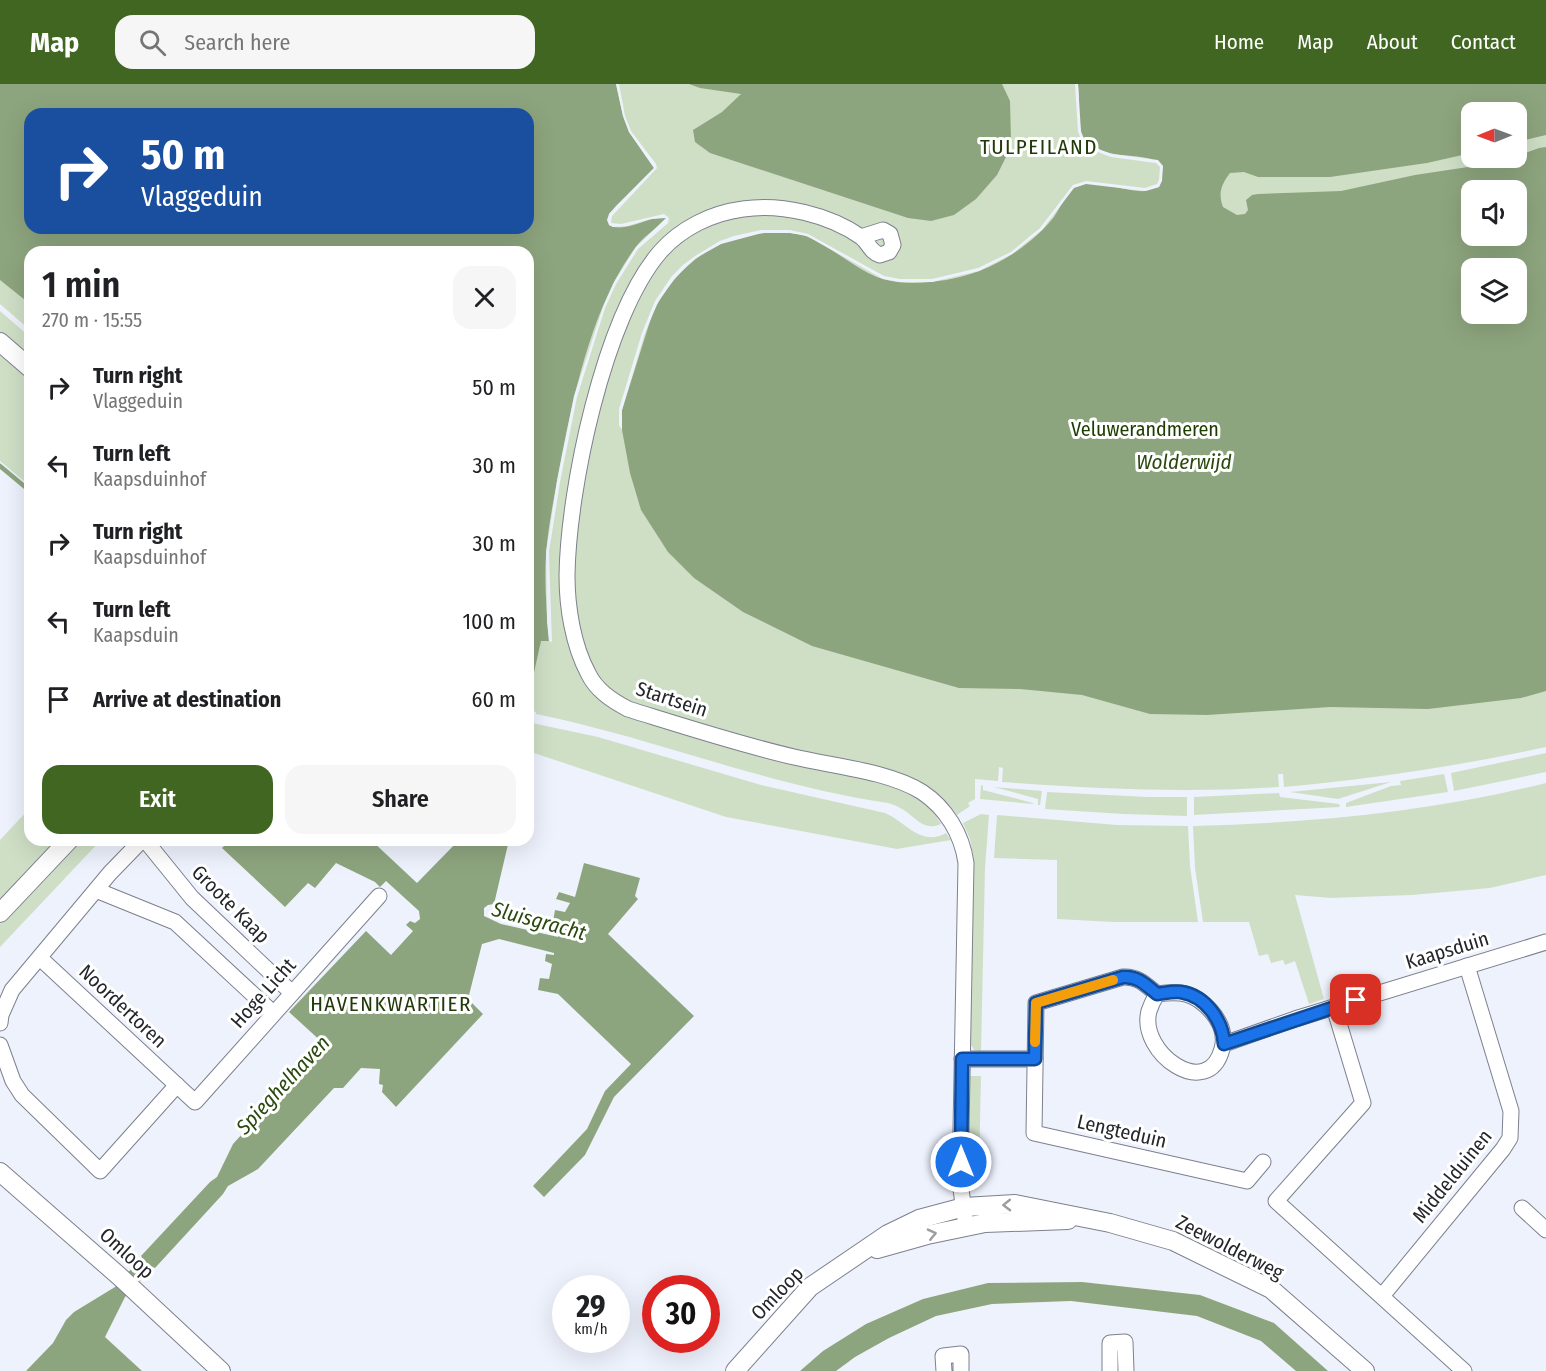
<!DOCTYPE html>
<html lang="en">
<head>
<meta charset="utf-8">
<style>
	:root { --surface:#fff; --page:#f6f6f6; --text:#202124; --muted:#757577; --accent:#406621 }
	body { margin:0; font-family:"Fira Sans Condensed",sans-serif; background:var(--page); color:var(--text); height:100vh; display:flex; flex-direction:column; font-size:22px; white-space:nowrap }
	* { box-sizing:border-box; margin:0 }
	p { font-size:20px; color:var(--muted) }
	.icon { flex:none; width:33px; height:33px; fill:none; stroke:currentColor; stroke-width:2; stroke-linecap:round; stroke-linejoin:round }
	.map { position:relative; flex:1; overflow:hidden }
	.sheet { position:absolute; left:24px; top:162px; width:510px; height:600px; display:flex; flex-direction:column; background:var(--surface); border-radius:18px; box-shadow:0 6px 24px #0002 }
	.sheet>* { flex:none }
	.top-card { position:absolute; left:24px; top:24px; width:510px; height:126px; border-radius:18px; box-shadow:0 6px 24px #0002; background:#1a4fa0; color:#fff; overflow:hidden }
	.needle { width:39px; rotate:269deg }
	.fabs { position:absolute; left:1461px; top:18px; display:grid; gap:12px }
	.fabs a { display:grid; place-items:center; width:66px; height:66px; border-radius:12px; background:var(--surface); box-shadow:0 6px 24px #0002; font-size:30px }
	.speed { position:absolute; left:552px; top:1191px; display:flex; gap:12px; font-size:30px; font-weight:700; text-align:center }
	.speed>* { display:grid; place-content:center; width:78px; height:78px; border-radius:50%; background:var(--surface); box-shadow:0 6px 24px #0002; line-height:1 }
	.speed small { font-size:15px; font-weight:400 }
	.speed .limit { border:9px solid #d22; background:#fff; color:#111 }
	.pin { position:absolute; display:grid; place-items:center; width:51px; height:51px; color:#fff; margin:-26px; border-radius:12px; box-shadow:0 3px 9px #0006 }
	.me { position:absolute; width:66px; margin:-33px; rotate:0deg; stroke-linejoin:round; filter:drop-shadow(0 0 4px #0008) }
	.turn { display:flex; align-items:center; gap:21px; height:126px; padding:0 18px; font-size:27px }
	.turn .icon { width:78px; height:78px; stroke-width:2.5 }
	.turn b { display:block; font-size:42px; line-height:51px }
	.round { display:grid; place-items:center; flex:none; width:63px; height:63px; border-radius:18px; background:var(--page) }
	.headline { display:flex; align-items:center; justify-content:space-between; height:102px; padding:0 18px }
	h1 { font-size:36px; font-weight:600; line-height:45px }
	.primary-button { display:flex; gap:12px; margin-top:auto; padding:12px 18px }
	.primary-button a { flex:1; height:69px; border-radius:18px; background:var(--accent); color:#fff; font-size:24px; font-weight:600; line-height:69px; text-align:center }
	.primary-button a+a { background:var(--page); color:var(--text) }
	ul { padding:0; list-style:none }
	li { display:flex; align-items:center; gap:18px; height:78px; padding:0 18px }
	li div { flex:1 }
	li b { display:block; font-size:22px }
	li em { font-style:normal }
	header { display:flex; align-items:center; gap:36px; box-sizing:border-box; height:84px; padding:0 30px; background:var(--accent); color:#fff }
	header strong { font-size:28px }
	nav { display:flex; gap:33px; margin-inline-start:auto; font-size:21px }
	.search { width:420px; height:54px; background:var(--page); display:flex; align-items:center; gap:15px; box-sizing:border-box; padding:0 21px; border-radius:18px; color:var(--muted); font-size:22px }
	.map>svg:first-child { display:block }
</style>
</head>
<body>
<header>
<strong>Map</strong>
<div class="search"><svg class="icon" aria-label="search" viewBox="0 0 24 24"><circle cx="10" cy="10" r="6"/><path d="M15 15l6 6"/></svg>Search here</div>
<nav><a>Home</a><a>Map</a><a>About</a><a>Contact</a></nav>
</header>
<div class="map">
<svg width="1546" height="1287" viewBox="0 0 1546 1287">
	<rect width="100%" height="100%" fill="#eef2fd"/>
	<g fill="#cfdfc6" fill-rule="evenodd">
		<path d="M 0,0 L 1546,0 L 1546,663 C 1459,682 1372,695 1284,703 L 1283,690 L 1278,690 L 1279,703 C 1187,709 1095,705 1002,698 L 1003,684 L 999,683 L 998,697 L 975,695 L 975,715 L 968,719 L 970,722 L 957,731 C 943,710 925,699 902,690 L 762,659 L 592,607 L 771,673 L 881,698 L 912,710 L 931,725 L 941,740 C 923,748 916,733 902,725 C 897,722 892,720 888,719 C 768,702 655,654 536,630 L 536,628 L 528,626 L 528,616 L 540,561 L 528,556 L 528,168 L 30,168 L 30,246 L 0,220 ZM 1472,28 L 1516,28 L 1516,74 L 1472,74 ZM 30,30 L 528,30 L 528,144 L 30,144 ZM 1472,106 L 1516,106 L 1516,152 L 1472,152 ZM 1472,184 L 1516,184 L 1516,230 L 1472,230 Z"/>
		<polygon points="0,227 30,253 30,275 0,248"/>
		<polygon points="0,269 30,296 30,402 0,377"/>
		<path d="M 528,636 L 533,637 L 532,639 L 598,653 L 761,701 L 885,729 C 906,738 921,763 946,749 L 951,756 L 897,765 L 726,733 L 528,667 Z"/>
		<polygon points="1546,669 1546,688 1454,707 1451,689"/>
		<polygon points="1444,690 1448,708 1346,723 1346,719 1391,702 1401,701 1400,697"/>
		<polygon points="1391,698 1338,715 1290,708"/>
		<path d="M 1546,699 L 1546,791 L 1490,804 L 1412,811 L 1331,814 L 1295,811 L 1324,915 L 1309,920 L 1295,877 L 1285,881 L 1283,876 L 1271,879 L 1268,870 L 1259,872 L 1249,838 L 1203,838 L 1195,784 L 1193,742 C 1312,739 1430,728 1546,699 Z"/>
		<polygon points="981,701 983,702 983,706 1033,719 1033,720 980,715"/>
		<polygon points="994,703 1042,707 1040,721 1038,721 1038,715"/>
		<polygon points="1047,708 1148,713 1187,713 1187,732 1123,730 1045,725"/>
		<polygon points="1279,709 1280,713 1339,720 1340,723 1194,731 1194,713"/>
		<polygon points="30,724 30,756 58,756 0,817 0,756"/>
		<polygon points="981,730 989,731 985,784 981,968 974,966 970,959 974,776 970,755 963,739"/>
		<polygon points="997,731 1117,741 1188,742 1190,782 1198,838 1114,838 1057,835 1057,776 994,774"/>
		<polygon points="79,756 101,756 0,863 0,840"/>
		<polygon points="970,992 981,992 979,1086 977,1092 973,1094 968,1088"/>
	</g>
	<g fill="#8da57e" fill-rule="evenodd">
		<path d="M 0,0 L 616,0 L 623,32 L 629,48 L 654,84 L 609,130 L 609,141 C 626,150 648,131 666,134 L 665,137 C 655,145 643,153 635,164 C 591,224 573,314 559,386 C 554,414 548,443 546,471 C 544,500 547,529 549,557 L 541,557 L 528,616 L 528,168 L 30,168 L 30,220 L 0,196 ZM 30,30 L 528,30 L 528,144 L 30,144 Z"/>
		<polygon points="689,0 1002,0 1010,17 1011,55 1006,73 997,91 976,115 954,131 931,137 908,134 710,69 695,58 693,46 722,28 741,10 700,4"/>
		<path d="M 1078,0 L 1546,0 L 1546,51 L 1517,58 L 1516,28 L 1472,28 L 1471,69 L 1427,79 L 1330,93 L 1258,93 L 1244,88 L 1230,89 C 1221,101 1218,109 1223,123 L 1237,131 L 1245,130 L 1248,126 L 1246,116 L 1252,111 L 1258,110 L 1341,107 L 1415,91 L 1501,78 L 1539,64 L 1546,63 L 1546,607 L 1521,614 L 1428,625 L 1330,623 L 1207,631 L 1150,630 L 1082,611 L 1020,605 L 959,604 L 812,562 L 743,528 L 694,494 L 668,468 L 641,426 L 630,389 L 622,346 L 622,326 L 652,231 C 673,185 715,151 767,149 C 780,148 796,148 808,153 C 832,163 859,188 883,195 C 902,201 927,199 946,196 C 988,189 1027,166 1054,133 C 1059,126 1068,107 1074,103 C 1094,92 1125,109 1146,107 C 1150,106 1155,104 1159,103 L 1163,82 C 1159,80 1155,76 1151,75 C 1131,69 1087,75 1081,47 C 1078,32 1080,15 1078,0 ZM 1472,106 L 1516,106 L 1516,152 L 1472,152 ZM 1472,184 L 1516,184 L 1516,230 L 1472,230 Z"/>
		<polygon points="230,756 371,756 417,799 459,756 509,756 494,820 488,821 484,824 484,832 501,840 558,853 562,841 553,838 555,826 565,828 570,819 556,815 559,808 575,813 584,779 640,794 635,812 638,815 608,850 694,932 614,1013 585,1071 544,1113 533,1102 587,1045 605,1007 631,980 558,910 538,906 540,894 549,895 552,880 545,877 546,870 554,871 554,869 499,855 482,860 468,915 483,930 396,1023 382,1008 383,1001 379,1000 380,985 361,984 343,1004 334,1004 258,1085 228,1102 223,1110 155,1184 153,1183 125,1213 105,1253 142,1287 26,1287 53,1259 66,1236 74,1228 115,1203 142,1173 141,1172 210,1098 217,1093 233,1060 324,960 289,928 366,847 391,871 413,847 406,841 410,837 415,839 420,835 419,827 386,797 380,803 375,798 336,779 315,804 308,799 285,823 222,764"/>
		<polygon points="1082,1198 1200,1211 1274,1239 1328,1287 1296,1287 1261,1257 1197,1232 1071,1217 992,1220 936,1232 889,1254 855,1273 836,1287 800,1287 823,1267 866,1240 923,1215 988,1199"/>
	</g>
	<g fill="#eef2fd">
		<polygon points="616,0 619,0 625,32 631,47 656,80 657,84 612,132 611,139 621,140 664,130 669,134 668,139 638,165 616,200 605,224 577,313 560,398 549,468 552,558 549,557 547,538 546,468 557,397 574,312 603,223 614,198 636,163 666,134 651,135 627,142 613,143 609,141 607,136 609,130 616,122 654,84 629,48 623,32"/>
		<polygon points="1075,0 1078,0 1081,48 1085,57 1101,66 1112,70 1158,76 1163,82 1162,97 1159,103 1145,107 1086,100 1074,104 1042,146 1012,170 979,187 932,198 900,198 883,195 807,152 790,149 762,149 721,160 696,174 685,184 675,194 658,218 645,249 622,326 622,346 619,341 619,325 642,249 655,217 672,192 683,181 695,172 720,157 734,152 761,146 790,146 808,150 884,192 900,195 932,195 978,184 1011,168 1040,144 1073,101 1086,97 1145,104 1157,100 1159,96 1160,83 1156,79 1111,73 1100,69 1083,59 1078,48"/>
	</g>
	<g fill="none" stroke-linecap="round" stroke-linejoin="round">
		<polyline stroke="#8da57e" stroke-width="4.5" points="0,382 30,407"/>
		<defs>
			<g id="minor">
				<path d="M 861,153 L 883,146 L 890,150 L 893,161 L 889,168 L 880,171 C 870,168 869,159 861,153 C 830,131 781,119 743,125 C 712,129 681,144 660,168 C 604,233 568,406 567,492 C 567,523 573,561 588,589 C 596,606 611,616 628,625 C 683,642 738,660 794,673 C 832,682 889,687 922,708 C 946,724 962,750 966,779 L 960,1098 L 966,1142"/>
				<polyline points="145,756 192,814 292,909"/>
				<polyline points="96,806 175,838 273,929"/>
				<polyline points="40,874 195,1018 379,812"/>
				<path d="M 1157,910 C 1154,915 1151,921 1149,927 C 1138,969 1208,1018 1222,965 C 1226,951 1220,937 1211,927 C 1194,908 1181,907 1157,910 C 1146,901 1138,892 1123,893 L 1036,919 L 1034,1049 L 1247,1097 L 1263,1078"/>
				<polyline points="1334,923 1363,1019 1276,1117 1464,1287"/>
				<polyline points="0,939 1,931 12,906 110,789 142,756"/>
				<polyline points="1224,960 1295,935 1546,858"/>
				<polyline points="0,961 13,997 22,1011 100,1087 177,1001"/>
				<polyline points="962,975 1035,975"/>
				<polyline points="1522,1124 1546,1146"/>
				<polyline points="1382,1212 1503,1065 1510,1054 1511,1027 1467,882"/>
				<polyline points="944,1287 943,1272 961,1270 961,1287"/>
				<polyline points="1110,1287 1110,1259 1125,1258 1126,1287"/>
			</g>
			<g id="major">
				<polyline points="0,258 30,284"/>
				<polyline points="0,829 69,756"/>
				<polyline points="0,1088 119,1192 221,1287"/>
				<polyline points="877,1165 927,1151 985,1139 1068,1136"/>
				<polyline points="735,1287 810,1203 888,1150 919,1135 964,1123 1015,1120 1110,1139 1173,1157 1271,1205 1365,1287"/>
			</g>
		</defs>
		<use href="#minor" stroke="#7d808d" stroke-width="17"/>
		<use href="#major" stroke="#7d808d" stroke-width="20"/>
		<use href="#minor" stroke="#fff" stroke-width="15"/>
		<use href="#major" stroke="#fff" stroke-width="18"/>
	</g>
	<defs><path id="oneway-chevron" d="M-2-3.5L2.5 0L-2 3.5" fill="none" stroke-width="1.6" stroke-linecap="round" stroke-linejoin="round" transform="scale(1.5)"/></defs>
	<g stroke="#9c9da0">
		<use href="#oneway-chevron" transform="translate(1007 1121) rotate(179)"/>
		<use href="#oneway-chevron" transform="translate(932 1150) rotate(-13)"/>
	</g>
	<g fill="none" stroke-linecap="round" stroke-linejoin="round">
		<defs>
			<path id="route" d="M 961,1078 L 962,975 L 1035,975 L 1036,919 L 1123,893 C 1138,892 1146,901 1157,910 C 1165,909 1173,907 1181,908 C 1206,912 1223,937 1224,960 L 1356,916"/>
		</defs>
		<use href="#route" stroke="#114b97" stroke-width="15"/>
		<use href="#route" stroke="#1a73e8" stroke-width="10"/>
		<polyline stroke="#f59e0b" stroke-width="10" points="1035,958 1036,919 1113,896"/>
	</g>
	<g text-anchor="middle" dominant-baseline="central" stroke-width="6" stroke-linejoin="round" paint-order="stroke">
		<g font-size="20" fill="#1d3c00" stroke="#fff">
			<text x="1145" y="345">Veluwerandmeren</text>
		</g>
		<g font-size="20" fill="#24262b" stroke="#fff">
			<text transform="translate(672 615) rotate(18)">Startsein</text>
			<text transform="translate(231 820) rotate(45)">Groote Kaap</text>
			<text transform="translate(1447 866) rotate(-17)">Kaapsduin</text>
			<text transform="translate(263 909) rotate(-48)">Hoge Licht</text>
			<text transform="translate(123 922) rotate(43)">Noordertoren</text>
			<text transform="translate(1122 1047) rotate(13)">Lengteduin</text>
			<text transform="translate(1452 1092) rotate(-51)">Middelduinen</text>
			<text transform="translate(1230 1163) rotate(27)">Zeewolderweg</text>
			<text transform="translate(127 1169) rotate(42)">Omloop</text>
			<text transform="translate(777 1209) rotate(-46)">Omloop</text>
		</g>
		<g font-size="21" letter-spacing="1.5" fill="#203a09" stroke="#fff">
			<text x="1039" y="63">TULPEILAND</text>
			<text x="391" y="920">HAVENKWARTIER</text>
		</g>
		<g font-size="21" font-style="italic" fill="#2a490f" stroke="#fff">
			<text x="1184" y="378">Wolderwijd</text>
			<text transform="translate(539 837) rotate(15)">Sluisgracht</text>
			<text transform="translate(283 1001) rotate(-47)">Spieghelhaven</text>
		</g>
	</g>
</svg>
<div class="fabs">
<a><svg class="needle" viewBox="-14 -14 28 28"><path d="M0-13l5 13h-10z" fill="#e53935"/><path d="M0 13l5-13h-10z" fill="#757577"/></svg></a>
<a><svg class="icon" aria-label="sound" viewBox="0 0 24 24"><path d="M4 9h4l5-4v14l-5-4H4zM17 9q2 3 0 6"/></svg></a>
<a><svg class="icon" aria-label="layers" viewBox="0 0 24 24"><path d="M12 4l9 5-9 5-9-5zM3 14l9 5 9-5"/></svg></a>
</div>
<div class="speed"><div>29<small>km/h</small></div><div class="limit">30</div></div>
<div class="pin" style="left:1356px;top:916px;background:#d93025"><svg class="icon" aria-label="arrive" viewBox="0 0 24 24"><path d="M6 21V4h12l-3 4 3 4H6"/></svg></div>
<svg class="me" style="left:961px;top:1078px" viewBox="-20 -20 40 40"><circle r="17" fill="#1a73e8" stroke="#fff" stroke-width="3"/><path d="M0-11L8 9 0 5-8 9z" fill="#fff"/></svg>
<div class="top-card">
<div class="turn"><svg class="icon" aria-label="right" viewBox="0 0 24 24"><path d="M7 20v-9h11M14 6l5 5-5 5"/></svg><div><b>50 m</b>Vlaggeduin</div></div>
</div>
<section class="sheet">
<div class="headline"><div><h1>1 min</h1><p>270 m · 15:55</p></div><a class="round"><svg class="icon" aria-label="close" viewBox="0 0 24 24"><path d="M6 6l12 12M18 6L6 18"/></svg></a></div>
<ul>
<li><svg class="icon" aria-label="right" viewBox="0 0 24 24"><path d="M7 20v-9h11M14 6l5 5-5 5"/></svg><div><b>Turn right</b><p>Vlaggeduin</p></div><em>50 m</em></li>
<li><svg class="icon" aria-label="left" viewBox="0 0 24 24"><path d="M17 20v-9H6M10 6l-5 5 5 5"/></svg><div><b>Turn left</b><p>Kaapsduinhof</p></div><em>30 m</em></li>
<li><svg class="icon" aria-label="right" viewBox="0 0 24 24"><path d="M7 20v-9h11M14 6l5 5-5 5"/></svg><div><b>Turn right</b><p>Kaapsduinhof</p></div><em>30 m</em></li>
<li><svg class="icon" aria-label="left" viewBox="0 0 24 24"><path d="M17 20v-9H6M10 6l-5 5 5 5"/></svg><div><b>Turn left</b><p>Kaapsduin</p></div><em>100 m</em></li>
<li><svg class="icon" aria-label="arrive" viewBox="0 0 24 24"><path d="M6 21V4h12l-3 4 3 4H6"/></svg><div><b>Arrive at destination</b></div><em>60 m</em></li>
</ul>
<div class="primary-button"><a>Exit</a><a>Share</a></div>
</section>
</div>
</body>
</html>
